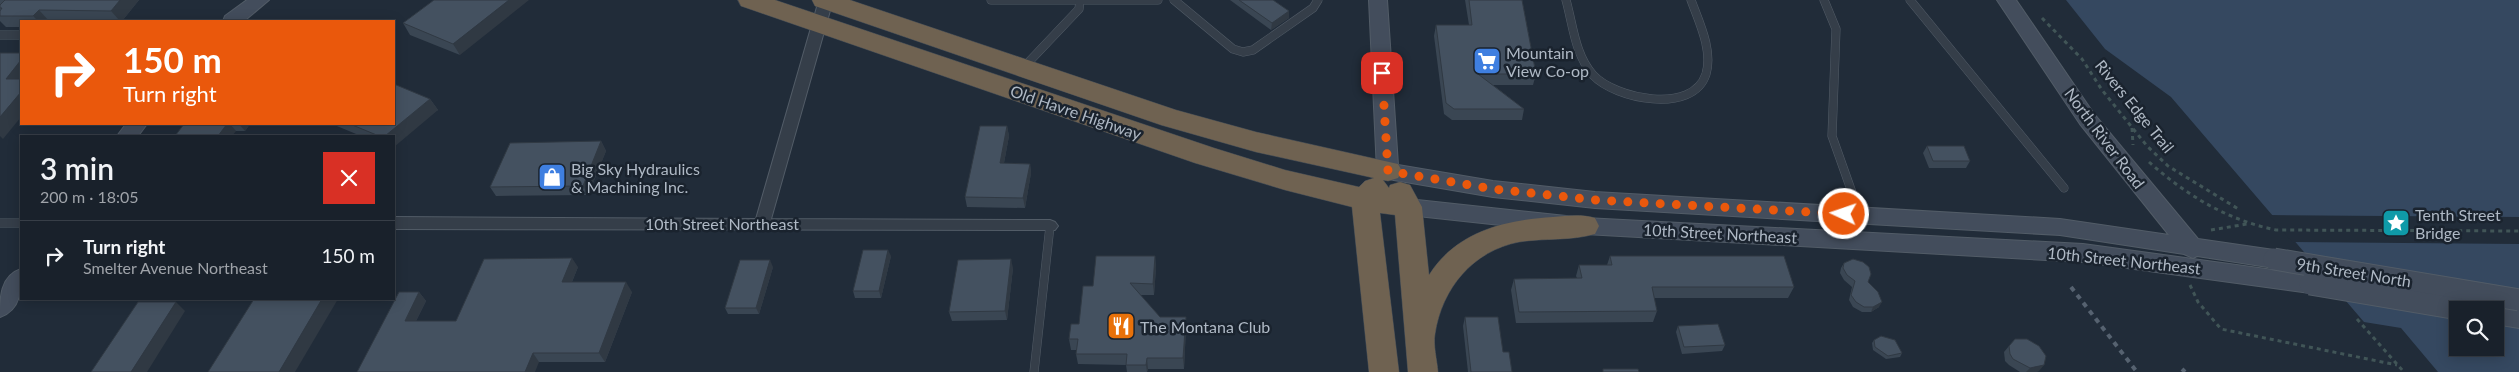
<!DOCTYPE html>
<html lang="en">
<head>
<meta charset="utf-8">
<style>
	:root { --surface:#19212b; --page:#222933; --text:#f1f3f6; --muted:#9fa3a9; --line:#373e47 }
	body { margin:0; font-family:Lato,sans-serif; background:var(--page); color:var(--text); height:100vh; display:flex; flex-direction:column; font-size:19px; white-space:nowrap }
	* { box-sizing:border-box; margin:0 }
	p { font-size:16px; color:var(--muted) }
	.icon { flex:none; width:28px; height:28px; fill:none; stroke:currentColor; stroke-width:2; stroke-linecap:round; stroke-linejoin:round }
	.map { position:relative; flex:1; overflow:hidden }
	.drawer { position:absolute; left:20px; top:135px; width:375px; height:165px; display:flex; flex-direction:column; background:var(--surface); border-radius:0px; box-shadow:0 2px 12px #0003,0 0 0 1px var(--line) }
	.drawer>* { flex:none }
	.top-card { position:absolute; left:20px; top:20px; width:375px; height:105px; border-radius:0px; box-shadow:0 2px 12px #0003,0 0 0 1px var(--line); background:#ea580c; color:#fff; overflow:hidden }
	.tools { position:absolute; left:2449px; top:301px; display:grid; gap:10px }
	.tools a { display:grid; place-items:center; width:55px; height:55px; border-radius:0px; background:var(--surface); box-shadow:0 2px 12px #0003,0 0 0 1px var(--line); font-size:25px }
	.pin { position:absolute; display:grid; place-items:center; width:42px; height:42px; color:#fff; margin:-21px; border-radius:10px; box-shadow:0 2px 8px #0006 }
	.me { position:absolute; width:55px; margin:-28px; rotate:273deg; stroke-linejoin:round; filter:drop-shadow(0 0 4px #0008) }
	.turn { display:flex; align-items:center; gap:18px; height:105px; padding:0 20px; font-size:22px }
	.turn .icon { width:65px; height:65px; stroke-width:2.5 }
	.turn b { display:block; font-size:35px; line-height:42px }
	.round { display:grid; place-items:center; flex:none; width:52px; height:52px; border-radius:0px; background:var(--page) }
	.head { display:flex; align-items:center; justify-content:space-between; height:85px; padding:0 20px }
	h1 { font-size:30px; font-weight:600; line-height:38px }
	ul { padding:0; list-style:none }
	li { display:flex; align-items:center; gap:15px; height:70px; padding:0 20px; border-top:1px solid var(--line) }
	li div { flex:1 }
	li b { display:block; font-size:19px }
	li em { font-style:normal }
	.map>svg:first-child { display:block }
</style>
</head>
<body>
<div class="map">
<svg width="2519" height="372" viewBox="0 0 2519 372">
	<rect width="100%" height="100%" fill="#212c39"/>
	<path fill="#354860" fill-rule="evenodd" d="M 2066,0 L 2519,0 L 2519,372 L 2438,372 L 2401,328 L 2364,322 L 2171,97 L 2105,49 ZM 2458,310 L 2495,310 L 2495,348 L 2458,348 Z"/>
	<polygon fill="#212c39" points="2269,215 2519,217 2519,244 2292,242"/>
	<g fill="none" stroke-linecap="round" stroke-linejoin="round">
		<defs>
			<g id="lane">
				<polyline points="991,0 1080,0"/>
				<polyline points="1174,0 1233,49 1243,52 1253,50 1313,8 1318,0"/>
				<path d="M 1566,0 C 1573,25 1575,55 1593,75 C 1615,99 1693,115 1706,74 C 1713,50 1699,22 1691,0"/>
				<polyline points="1824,0 1836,29 1832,136 1860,215"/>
				<polyline points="1910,0 2064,188"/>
				<polyline points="0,35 21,35"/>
				<polyline points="1024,67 1079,9 1080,0 1158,0"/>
				<polyline points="0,223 21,223"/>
				<polyline points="1034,372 1050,226"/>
			</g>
			<polygon id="street" points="819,0 833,0 771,219 1050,220 1055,222 1058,226 1055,230 394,229 394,217 756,219"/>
			<g id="secondary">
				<polygon points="247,0 269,0 244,21 223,21 225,16"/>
				<polygon points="1369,0 1387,0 1398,165 1493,181 1595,192 2060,219 2169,235 2080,124 1997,0 2016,0 2094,114 2198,239 2274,250 2282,253 2285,259 2282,265 2274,268 2197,256 2193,258 2184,254 2060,235 1595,208 1493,197 1388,179 1381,177 1377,171"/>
				<polygon points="126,124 147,124 138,136 117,136"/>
				<polygon points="1408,199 1585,218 2083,244 2310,275 2318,278 2321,284 2318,290 2310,293 2083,262 1585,234 1408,215 1400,213 1397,207 1400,201"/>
				<path d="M 21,269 C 22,288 21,310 0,317 C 0,298 0,276 21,269 Z"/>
				<polygon points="2495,306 2519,310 2519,328 2495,324 2495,310 2486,310"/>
			</g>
			<path id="highway" d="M 738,0 L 775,0 L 1214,148 L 1285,170 L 1359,187 L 1365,181 L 1374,178 L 1256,152 L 1161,125 L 815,6 L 812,0 L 850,0 L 1176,110 L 1256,132 L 1398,164 L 1402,171 L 1398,178 L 1388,181 L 1383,180 L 1389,188 L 1390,185 L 1400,182 L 1410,185 L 1422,207 L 1429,275 C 1456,232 1504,220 1553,217 C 1567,216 1581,214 1595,218 L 1599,226 L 1595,234 C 1571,241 1544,238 1519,242 C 1473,251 1442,288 1435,334 C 1433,345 1437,360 1438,372 L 1408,372 L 1395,215 L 1380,213 L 1399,372 L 1369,372 L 1352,207 L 1285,190 L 1195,163 L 741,6 Z"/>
		</defs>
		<use href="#lane" stroke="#525c67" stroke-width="9"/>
		<use href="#street" stroke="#525c67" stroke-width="2"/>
		<use href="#secondary" stroke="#525c67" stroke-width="2"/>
		<use href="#highway" stroke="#3f4954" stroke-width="1"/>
		<g stroke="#415557" stroke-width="3" stroke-dasharray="4 4" stroke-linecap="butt">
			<polyline points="2042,18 2082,59 2102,90 2147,146 2168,166 2240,210"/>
			<polyline points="2132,128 2133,145"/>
			<path d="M 2149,162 C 2186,195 2227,220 2276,230 L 2519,231"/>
			<polyline points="2211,230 2247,224"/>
			<polyline points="2190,285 2198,302 2221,329 2397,365"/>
			<polyline points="2357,319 2404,372"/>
		</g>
		<use href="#lane" stroke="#353e49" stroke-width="8"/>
		<use href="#street" fill="#353e49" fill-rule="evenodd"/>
		<use href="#secondary" fill="#434d5c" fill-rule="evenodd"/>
		<use href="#highway" fill="#6f6251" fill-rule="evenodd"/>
		<g stroke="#566270" stroke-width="4" stroke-dasharray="5 5" stroke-linecap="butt">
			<polyline points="2071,287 2137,372"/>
			<polyline points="2182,369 2185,372"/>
		</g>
		<defs>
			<g id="secondary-bridge">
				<polyline points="2274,259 2519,300"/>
				<polyline points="2310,284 2464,310"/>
			</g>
		</defs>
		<use href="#secondary-bridge" stroke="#525c67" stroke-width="23" stroke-linecap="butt"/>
		<use href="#secondary-bridge" stroke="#434d5c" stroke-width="21"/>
	</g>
	<g fill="#3a4653">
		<polygon points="0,0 139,0 122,21 21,21 21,27 6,27 0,21"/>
		<polygon points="434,0 460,55 410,35 403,23"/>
		<polygon points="1230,0 1273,0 1289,11 1289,18 1271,30"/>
		<polygon points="1465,0 1522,0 1536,74 1533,85 1493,85 1524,109 1522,120 1452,120 1444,114 1434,36 1436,25 1469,25"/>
		<polygon points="430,99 438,110 394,136 361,136 332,124 394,124"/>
		<polygon points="184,124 250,124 245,131 236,131"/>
		<polygon points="1007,126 1009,136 1004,163 1030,164 1031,173 1025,208 967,207 965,197"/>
		<polygon points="601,141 606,151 588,195 496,196 490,187"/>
		<polygon points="1927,146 1970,161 1966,168 1929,168 1923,153"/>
		<polygon points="891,256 881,298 855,298 853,291"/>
		<polygon points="1155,256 1156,268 1154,295 1140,295 1160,317 1186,317 1186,328 1184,369 1148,369 1147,372 1127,372 1126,365 1078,364 1076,354 1076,350 1071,350 1069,339 1079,324 1093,286"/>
		<polygon points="1610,256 1794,287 1788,298 1654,298 1657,311 1653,322 1516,323 1511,290 1514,279 1577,278 1576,276 1579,265 1607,265"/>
		<polygon points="1844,263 1868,282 1879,307 1871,312 1862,312 1853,307 1849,300 1852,287 1844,280 1840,273 1841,268"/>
		<polygon points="578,267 572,282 632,292 605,362 539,362 357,372 419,292 426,301 416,321 456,321"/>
		<polygon points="773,267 759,314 728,314 725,308"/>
		<polygon points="1013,268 1007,320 952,321 949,312"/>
		<polygon points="1465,317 1503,352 1512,372 1468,372 1463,326"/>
		<polygon points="1678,326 1725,345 1722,351 1682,354 1676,332"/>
		<polygon points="1874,340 1902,353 1900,357 1886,359 1873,350 1872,343"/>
		<polygon points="2009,346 2039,371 2035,372 2020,372 2009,365 2005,361 2004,352"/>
	</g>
	<g fill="#303943">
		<polygon points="120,0 139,0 122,21 120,21 111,11"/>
		<polygon points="509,0 529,0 460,55 453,44"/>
		<polygon points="39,10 49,21 38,21 33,16"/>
		<polygon points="1289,11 1289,18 1271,30 1272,23"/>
		<polygon points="21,60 21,84 6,79"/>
		<polygon points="21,92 21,117 3,139 0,136 0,117"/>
		<polygon points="430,99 438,110 394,147 394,136 385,136"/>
		<polygon points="227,124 230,124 236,131 232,136 218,136"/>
		<polygon points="239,124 250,124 245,131"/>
		<polygon points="1007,126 1009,136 1002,173 1000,163"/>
		<polygon points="601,141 606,151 588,195 583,186"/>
		<polygon points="1030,164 1031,173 1025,208 1023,198"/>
		<polygon points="888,250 891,256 881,298 879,291"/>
		<polygon points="1155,256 1156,268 1154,295 1153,284"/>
		<polygon points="572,258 578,267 568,291 562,282"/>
		<polygon points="1011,259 1013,268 1007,320 1005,311"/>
		<polygon points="770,260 773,267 759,314 756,308"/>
		<polygon points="626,282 632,292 605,362 599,353"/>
		<polygon points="419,292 426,301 412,329 405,321"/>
		<polygon points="322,299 338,299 295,372 279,372"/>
		<polygon points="176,302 185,311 147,372 131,372"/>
		<polygon points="1882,302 1879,307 1871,312 1873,307"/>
		<polygon points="1186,317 1186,328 1184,369 1183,358"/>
		<polygon points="533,353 539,362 535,372 525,372"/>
		<polygon points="1147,358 1148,369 1147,372 1146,365"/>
		<polygon points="2044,365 2039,371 2035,372 2026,372 2030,368"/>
	</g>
	<g fill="#445160" stroke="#303943">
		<polygon points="5,0 120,0 111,11 39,10 33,16 0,16 0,11 2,8 0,8 0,5"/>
		<polygon points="434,0 509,0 453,44 403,23"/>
		<polygon points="1239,0 1273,0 1289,11 1272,23"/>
		<polygon points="1469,0 1522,0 1536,74 1478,74 1524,109 1454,109 1446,103 1436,25 1472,25"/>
		<polygon points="0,53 21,53 21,60 6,79 21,79 21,92 0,117"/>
		<polygon points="394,84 430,99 385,136 379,136 350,124 394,124"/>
		<polygon points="184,124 227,124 218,136 175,136"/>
		<polygon points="980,126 1007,126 1000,163 1030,164 1023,198 965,197"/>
		<polygon points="601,141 583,186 490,187 510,143"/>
		<polygon points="1927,146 1964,146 1970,161 1933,161"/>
		<polygon points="863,250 888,250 879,291 853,291"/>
		<polygon points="1096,256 1155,256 1153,284 1130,283 1160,317 1186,317 1183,358 1147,358 1146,365 1126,365 1127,354 1076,354 1078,339 1069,339 1071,324 1079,324 1083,286 1093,286"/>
		<polygon points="1610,256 1784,256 1794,287 1652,287 1657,311 1519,312 1514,279 1582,278 1579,265 1612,265"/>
		<polygon points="572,258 562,282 626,282 599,353 533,353 525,372 357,372 399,292 419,292 405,321 456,321 484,259"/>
		<polygon points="1011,259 1005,311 949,312 958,260"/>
		<polygon points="1853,259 1863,262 1869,267 1871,274 1868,282 1878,292 1882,302 1873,307 1864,307 1856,302 1851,295 1855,281 1847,275 1843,268 1844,263"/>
		<polygon points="740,260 770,260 756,308 725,308"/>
		<polygon points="254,299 322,299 279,372 208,372"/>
		<polygon points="138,302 176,302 131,372 91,372"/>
		<polygon points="1465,317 1498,317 1503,352 1509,352 1512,372 1471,372"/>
		<polygon points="1718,324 1725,345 1684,347 1678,326"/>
		<polygon points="1881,336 1895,340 1902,353 1888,356 1875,347 1874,340"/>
		<polygon points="2015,339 2027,339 2039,346 2046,356 2044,365 2030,368 2013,359 2010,354 2009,346"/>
		<polygon points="1603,369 1638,369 1639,372 1603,372"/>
	</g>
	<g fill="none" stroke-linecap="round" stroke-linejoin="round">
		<polyline stroke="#ea580c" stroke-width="9" stroke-dasharray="0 16.2" points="1382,73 1388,171 1493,189 1595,200 1844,214"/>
	</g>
	<defs>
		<symbol id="supermarket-square" viewBox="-11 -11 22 22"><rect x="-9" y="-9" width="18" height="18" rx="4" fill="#3f7fe0" stroke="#1a232e"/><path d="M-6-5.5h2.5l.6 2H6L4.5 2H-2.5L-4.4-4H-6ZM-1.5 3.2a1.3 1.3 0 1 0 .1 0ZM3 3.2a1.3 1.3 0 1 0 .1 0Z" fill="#fff"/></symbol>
		<symbol id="shop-square" viewBox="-11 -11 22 22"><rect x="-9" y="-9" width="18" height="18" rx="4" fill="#3f7fe0" stroke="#1a232e"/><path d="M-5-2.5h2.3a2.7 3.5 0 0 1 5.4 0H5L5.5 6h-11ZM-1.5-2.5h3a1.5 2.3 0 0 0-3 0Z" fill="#fff"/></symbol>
		<symbol id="sight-square" viewBox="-11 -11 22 22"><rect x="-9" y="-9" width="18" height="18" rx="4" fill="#0f9aa8" stroke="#1a232e"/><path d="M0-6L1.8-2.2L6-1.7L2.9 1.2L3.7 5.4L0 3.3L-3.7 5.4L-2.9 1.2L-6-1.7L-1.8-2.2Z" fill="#fff"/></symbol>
		<symbol id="restaurant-square" viewBox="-11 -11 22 22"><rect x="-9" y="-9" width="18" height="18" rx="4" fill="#e8710a" stroke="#1a232e"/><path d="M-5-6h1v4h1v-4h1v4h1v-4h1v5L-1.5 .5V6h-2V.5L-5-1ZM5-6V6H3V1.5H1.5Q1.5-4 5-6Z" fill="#fff"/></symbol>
	</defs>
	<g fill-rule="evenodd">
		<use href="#supermarket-square" x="1471" y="45" width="32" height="32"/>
		<use href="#shop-square" x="536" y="161" width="32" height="32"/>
		<use href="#sight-square" x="2380" y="207" width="32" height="32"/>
		<use href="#restaurant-square" x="1105" y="310" width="32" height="32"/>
	</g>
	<g text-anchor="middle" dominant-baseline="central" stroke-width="5" stroke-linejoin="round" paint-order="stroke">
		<g font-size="16" fill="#afb9c5" stroke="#1a232e" text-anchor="start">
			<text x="1506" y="52">Mountain<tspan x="1506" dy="18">View Co-op</tspan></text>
			<text x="571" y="168">Big Sky Hydraulics<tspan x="571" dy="18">&amp; Machining Inc.</tspan></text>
			<text x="2415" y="214">Tenth Street<tspan x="2415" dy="18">Bridge</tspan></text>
			<text x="1140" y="326">The Montana Club</text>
		</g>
		<g font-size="16" fill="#afb9c5" stroke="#1a232e">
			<text transform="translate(2135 106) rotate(51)">Rivers Edge Trail</text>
			<text transform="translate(1076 112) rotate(19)">Old Havre Highway</text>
			<text transform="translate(2105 138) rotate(53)">North River Road</text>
			<text x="722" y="223">10th Street Northeast</text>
			<text transform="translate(1720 233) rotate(3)">10th Street Northeast</text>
			<text transform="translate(2124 260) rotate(6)">10th Street Northeast</text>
			<text transform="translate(2354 272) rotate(9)">9th Street North</text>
		</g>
	</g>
</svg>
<div class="tools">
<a><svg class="icon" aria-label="search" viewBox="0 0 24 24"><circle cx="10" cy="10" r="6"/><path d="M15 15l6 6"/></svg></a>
</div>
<div class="pin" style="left:1382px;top:73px;background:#d93025"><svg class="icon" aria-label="arrive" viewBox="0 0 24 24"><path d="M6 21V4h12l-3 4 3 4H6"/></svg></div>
<svg class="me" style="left:1844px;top:214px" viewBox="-20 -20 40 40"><circle r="17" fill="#ea580c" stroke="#fff" stroke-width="3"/><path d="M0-11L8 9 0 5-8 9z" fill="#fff"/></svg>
<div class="top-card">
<div class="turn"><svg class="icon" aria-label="right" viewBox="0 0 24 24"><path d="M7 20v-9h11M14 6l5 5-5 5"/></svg><div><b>150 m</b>Turn right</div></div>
</div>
<section class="drawer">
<div class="head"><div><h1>3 min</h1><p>200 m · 18:05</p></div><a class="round" style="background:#d93025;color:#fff"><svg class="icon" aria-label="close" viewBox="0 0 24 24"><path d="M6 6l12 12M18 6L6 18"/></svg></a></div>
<ul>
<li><svg class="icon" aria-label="right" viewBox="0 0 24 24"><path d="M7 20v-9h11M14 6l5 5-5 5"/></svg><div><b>Turn right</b><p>Smelter Avenue Northeast</p></div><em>150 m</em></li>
</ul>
</section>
</div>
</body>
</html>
